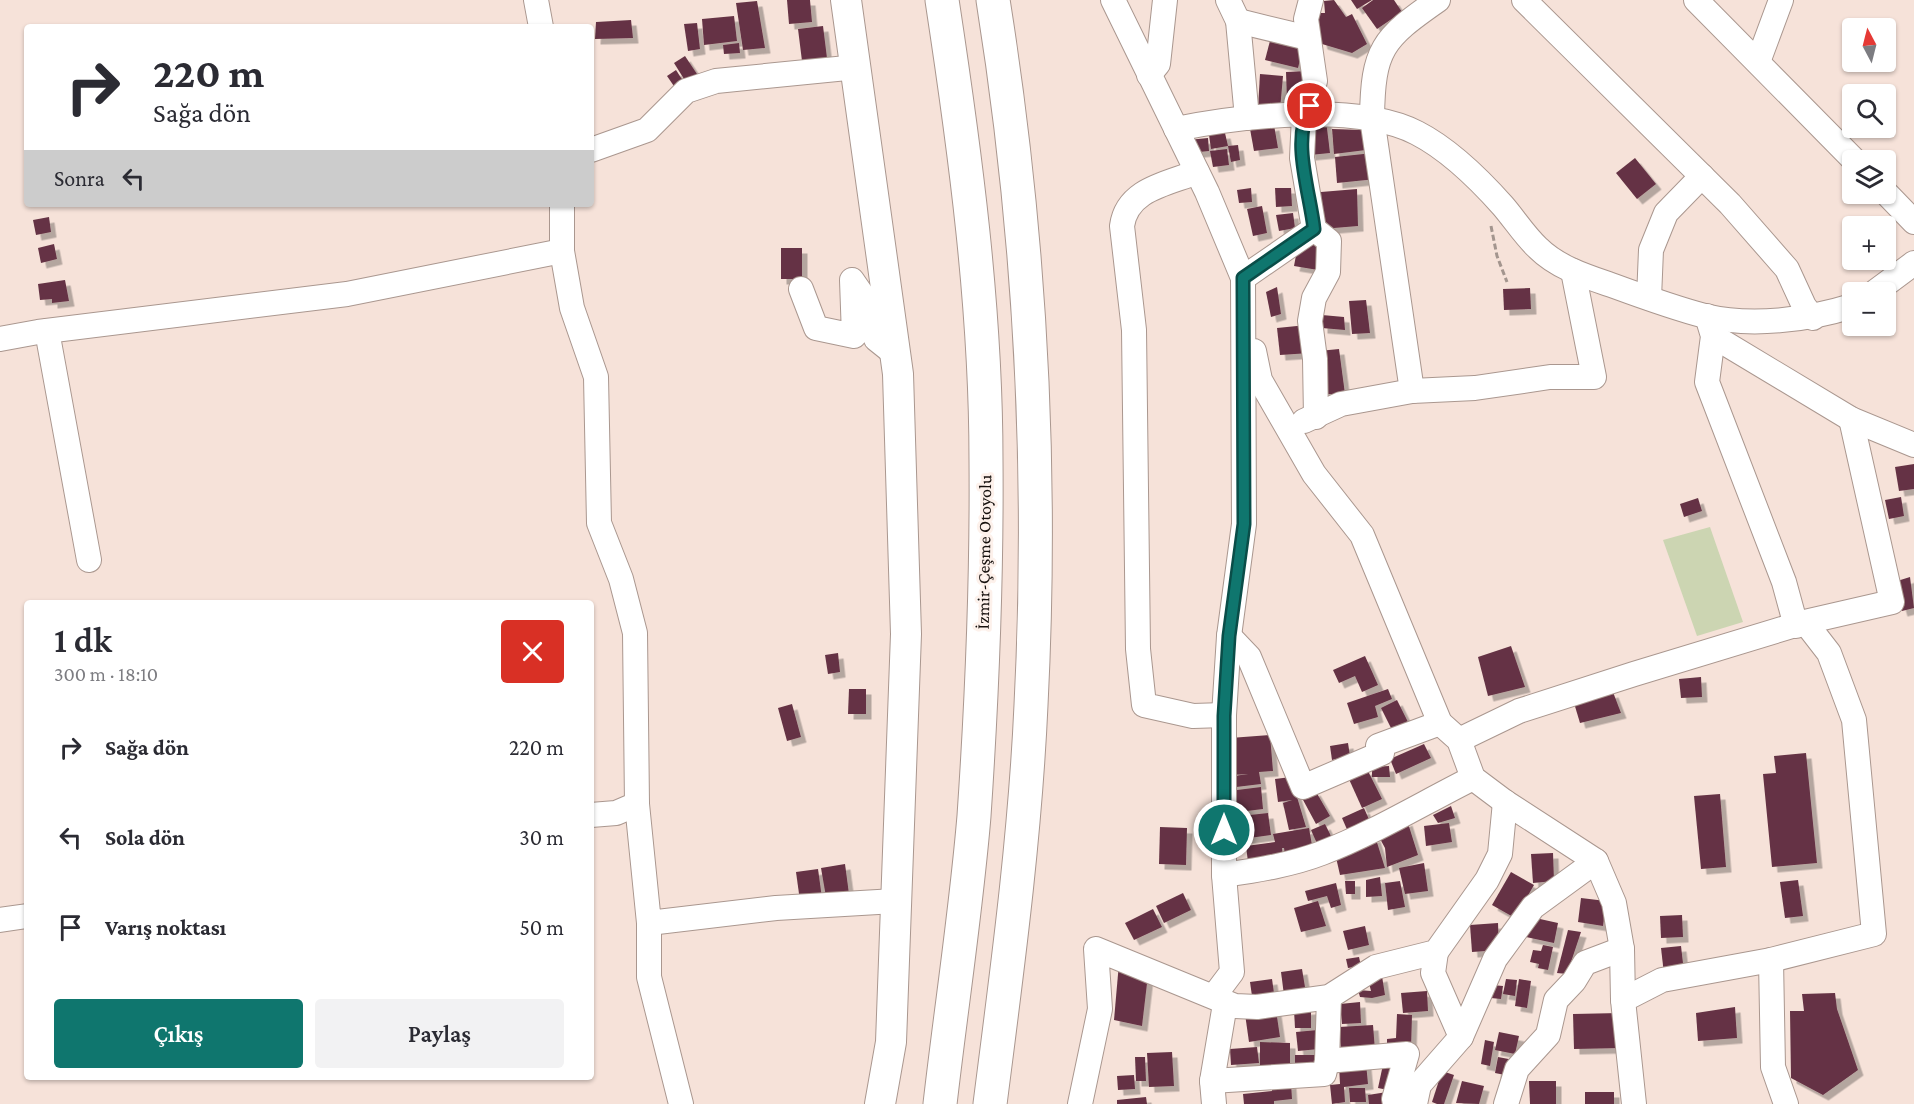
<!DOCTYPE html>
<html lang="tr">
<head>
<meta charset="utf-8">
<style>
	:root { --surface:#fff; --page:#f2f2f3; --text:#2b2b33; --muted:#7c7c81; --accent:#0f766e }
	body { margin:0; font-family:"Crimson Pro",serif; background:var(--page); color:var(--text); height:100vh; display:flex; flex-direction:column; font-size:22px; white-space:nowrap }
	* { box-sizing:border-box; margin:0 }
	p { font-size:20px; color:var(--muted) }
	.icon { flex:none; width:33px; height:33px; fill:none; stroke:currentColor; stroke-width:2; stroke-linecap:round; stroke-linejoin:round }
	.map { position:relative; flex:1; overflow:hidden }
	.drawer { position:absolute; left:24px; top:600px; width:570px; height:480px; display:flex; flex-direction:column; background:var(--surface); border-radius:6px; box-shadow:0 2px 4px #0004 }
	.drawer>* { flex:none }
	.top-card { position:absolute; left:24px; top:24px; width:570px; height:183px; border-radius:6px; box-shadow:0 2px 4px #0004; background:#fff; color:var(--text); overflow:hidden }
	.needle { width:39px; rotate:353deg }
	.tools { position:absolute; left:1842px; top:18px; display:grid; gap:12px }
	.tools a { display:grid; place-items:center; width:54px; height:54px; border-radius:6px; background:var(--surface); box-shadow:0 2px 4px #0004; font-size:30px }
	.pin { position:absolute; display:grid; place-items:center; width:51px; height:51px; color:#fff; margin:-26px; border:3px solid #fff; border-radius:50%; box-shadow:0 2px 6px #0007 }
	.me { position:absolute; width:66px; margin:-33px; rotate:0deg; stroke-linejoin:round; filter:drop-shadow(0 0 4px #0008) }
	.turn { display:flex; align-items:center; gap:21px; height:126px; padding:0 30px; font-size:27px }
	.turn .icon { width:78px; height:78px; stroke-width:2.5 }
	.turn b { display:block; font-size:42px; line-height:51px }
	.then { display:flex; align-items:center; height:57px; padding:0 30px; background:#0003; gap:12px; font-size:22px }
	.round { display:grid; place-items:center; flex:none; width:63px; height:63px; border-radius:6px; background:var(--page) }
	.head { display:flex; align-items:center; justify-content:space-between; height:102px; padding:0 30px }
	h1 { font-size:36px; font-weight:600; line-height:45px }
	.primary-button { display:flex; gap:12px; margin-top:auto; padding:12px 30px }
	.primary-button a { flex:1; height:69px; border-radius:6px; background:var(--accent); color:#fff; font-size:24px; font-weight:600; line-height:69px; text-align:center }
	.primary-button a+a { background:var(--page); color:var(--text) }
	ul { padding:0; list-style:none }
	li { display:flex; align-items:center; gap:18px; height:90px; padding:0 30px }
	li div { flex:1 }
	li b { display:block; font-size:22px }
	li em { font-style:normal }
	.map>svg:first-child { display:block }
</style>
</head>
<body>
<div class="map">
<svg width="1914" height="1104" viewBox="0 0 1914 1104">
	<defs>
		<filter id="shadow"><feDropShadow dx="5.5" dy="5.5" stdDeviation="0" flood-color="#0004"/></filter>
	</defs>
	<rect width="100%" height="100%" fill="#f6e2d9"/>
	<polygon fill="#ccd5b2" points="1710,527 1743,622 1697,636 1663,540"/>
	<g fill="#653344" filter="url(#shadow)">
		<polygon points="787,0 810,0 812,22 789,24"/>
		<polygon points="1334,0 1346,17 1352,14 1367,44 1352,53 1322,44 1315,13 1325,13 1324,1"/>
		<polygon points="1351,0 1372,0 1357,9"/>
		<polygon points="1373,0 1394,0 1402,12 1377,29 1362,8"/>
		<polygon points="757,1 765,48 743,50 736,3"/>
		<polygon points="734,16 737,41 704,45 702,19"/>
		<polygon points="631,20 633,38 595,39 596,22"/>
		<polygon points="697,23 700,49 688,51 684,24"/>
		<polygon points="823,26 827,58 802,61 798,29"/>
		<polygon points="1271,37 1304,43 1298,68 1265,60"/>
		<polygon points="739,43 740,53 724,54 723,45"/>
		<polygon points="685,56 701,80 689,87 674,63"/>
		<polygon points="676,70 687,87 678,92 667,76"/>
		<polygon points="1309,71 1310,99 1287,100 1286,72"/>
		<polygon points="1260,74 1283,76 1280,110 1258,108"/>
		<polygon points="1326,120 1330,153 1310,155 1305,123"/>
		<polygon points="1274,125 1278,148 1254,151 1250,129"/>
		<polygon points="1332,129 1363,130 1366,150 1334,154"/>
		<polygon points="1225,133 1228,146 1211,149 1209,135"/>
		<polygon points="1208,138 1209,151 1189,153 1188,140"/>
		<polygon points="1238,145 1240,160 1231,162 1228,146"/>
		<polygon points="1227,149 1229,165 1213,167 1210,151"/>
		<polygon points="1373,153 1376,179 1337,183 1335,157"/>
		<polygon points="1635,158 1656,184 1637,199 1616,173"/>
		<polygon points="1251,188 1252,202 1239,203 1237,190"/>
		<polygon points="1275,188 1291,188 1292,206 1276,207"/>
		<polygon points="1357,189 1358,226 1322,229 1321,192"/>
		<polygon points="1262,206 1267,233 1253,236 1247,209"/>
		<polygon points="1293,213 1295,228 1279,231 1276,215"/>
		<polygon points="49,217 51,232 36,235 33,220"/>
		<polygon points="1299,239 1316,241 1318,270 1294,266"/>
		<polygon points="54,244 57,259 41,263 38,248"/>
		<rect x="781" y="248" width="21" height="31"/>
		<polygon points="65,280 69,301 52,303 52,299 40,300 38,284"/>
		<polygon points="1277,287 1281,314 1271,317 1266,292"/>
		<polygon points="1530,288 1531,309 1504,310 1503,289"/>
		<polygon points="1366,300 1370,333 1352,334 1349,301"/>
		<polygon points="1322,315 1344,317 1345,330 1322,328"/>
		<polygon points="1307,325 1310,353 1280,355 1277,328"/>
		<polygon points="1339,349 1345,394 1323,394 1319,351"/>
		<polygon points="1914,464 1914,489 1899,491 1895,467"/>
		<polygon points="1901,497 1904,516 1889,519 1885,500"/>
		<polygon points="1698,498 1702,511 1684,517 1680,504"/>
		<polygon points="1910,577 1914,608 1902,611 1894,582"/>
		<polygon points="1511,646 1525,687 1488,696 1478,657"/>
		<polygon points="838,653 840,672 828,674 825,655"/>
		<polygon points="1365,656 1378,685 1362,692 1355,676 1339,683 1333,670"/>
		<polygon points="1701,677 1702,697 1681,698 1679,679"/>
		<polygon points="849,689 866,689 866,714 848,714"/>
		<polygon points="1388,689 1392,699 1375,706 1378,717 1354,724 1347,703"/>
		<polygon points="1613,692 1621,713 1580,723 1574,703"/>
		<polygon points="1397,700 1409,724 1393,732 1381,708"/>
		<polygon points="792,704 801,737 787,741 778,708"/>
		<polygon points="1270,735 1273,771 1259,772 1261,784 1228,788 1227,777 1248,774 1233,775 1230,738"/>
		<polygon points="1348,743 1350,756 1332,760 1330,746"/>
		<polygon points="1424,744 1431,758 1396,774 1390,759"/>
		<polygon points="1806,753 1817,863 1772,867 1763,774 1776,773 1774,756"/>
		<polygon points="1389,766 1390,777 1372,777 1372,767"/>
		<polygon points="1367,769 1382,799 1362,808 1348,777"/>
		<polygon points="1291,777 1306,827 1289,830 1283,803 1292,800 1278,802 1275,779"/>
		<polygon points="1261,787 1263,809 1231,813 1229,791"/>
		<polygon points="1315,790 1330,816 1316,824 1302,798"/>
		<polygon points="1720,794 1726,867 1701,869 1694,796"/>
		<polygon points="1451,806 1455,818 1438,823 1433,815"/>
		<polygon points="1364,808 1371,824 1349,834 1342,818"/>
		<polygon points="1268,813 1271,835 1235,840 1232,817"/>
		<polygon points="1407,820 1418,855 1387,867 1385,848 1378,835"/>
		<polygon points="1449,823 1452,842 1426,846 1424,826"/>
		<polygon points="1325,824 1333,840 1318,846 1311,830"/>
		<polygon points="1160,827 1187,828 1186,865 1159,864"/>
		<polygon points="1309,828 1313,851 1285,855 1284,848 1282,848 1283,857 1248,862 1246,846 1275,842 1273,834"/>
		<polygon points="1375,836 1385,868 1340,875 1335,853"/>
		<polygon points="1553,853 1554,881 1533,883 1531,854"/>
		<polygon points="1424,863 1428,891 1405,894 1399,868"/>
		<polygon points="845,864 849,894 826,897 821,868"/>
		<polygon points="818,869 822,898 800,901 796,872"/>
		<polygon points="1511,872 1534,885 1515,918 1492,905"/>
		<polygon points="1380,877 1382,896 1366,897 1366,880"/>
		<polygon points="1798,880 1803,916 1785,918 1780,882"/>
		<polygon points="1345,881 1355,881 1355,894 1346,894"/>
		<polygon points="1400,881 1405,907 1388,910 1385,883"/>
		<polygon points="1336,883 1341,905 1331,908 1327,896 1308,901 1305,891"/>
		<polygon points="1183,893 1191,910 1164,923 1156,906"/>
		<polygon points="1581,898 1606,901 1603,926 1578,922"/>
		<polygon points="1318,901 1326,926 1301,932 1294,908"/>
		<polygon points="1153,909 1162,927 1134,940 1125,923"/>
		<polygon points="1682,915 1683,937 1661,938 1660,916"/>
		<polygon points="1531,917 1558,923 1554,943 1526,937"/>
		<polygon points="1498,923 1499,950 1472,952 1470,925"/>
		<polygon points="1365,926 1369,945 1348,950 1343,931"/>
		<polygon points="1568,930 1581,932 1567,974 1557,973"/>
		<polygon points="1543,945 1553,947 1548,970 1538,968 1539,964 1530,962 1533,950 1541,951"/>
		<polygon points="1681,946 1684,972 1664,974 1661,948"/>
		<polygon points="1359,957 1361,966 1348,968 1346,959"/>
		<polygon points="1119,963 1148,975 1142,1026 1114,1020"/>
		<polygon points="1302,969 1306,993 1284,995 1281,972"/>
		<polygon points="1382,976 1385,995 1372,998 1360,997 1358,990 1371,991 1368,979"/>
		<polygon points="1272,979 1274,993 1252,996 1250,982"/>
		<polygon points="1506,979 1517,980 1515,996 1503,994"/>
		<polygon points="1519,979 1531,981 1527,1008 1515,1006"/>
		<polygon points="1492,985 1503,986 1501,999 1491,998"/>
		<polygon points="1427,991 1428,1011 1403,1013 1401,993"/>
		<polygon points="1835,993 1837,1009 1858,1070 1823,1095 1791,1078 1790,1011 1804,1011 1802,994"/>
		<polygon points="1360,1002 1361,1023 1342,1024 1340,1004"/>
		<polygon points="1735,1007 1737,1038 1698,1041 1696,1013"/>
		<polygon points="1311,1009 1311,1028 1295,1028 1294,1010"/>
		<polygon points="1276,1010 1280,1037 1249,1042 1245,1014"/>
		<polygon points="1620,1013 1621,1048 1574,1049 1573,1014"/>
		<polygon points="1397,1014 1412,1015 1411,1049 1387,1050 1387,1039 1396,1038"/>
		<polygon points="1373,1025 1375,1050 1341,1052 1339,1027"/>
		<polygon points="1318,1030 1319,1049 1298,1051 1296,1032"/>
		<polygon points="1499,1032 1519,1036 1515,1054 1495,1050"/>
		<polygon points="1485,1040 1494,1042 1490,1066 1481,1064"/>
		<polygon points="1260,1042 1290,1043 1290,1069 1260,1069"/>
		<polygon points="1257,1047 1259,1063 1231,1065 1230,1049"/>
		<polygon points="1172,1052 1174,1086 1149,1087 1147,1053"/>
		<rect x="1295" y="1055" width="24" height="15"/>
		<polygon points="1135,1057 1145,1057 1146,1081 1136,1081"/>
		<polygon points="1498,1057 1514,1060 1510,1076 1495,1073"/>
		<polygon points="1384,1060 1399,1064 1393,1091 1378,1088"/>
		<polygon points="1366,1063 1368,1084 1344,1087 1345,1102 1332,1104 1330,1085 1340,1084 1339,1065"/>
		<polygon points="1442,1071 1454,1075 1444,1104 1437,1104 1432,1102"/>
		<polygon points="1134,1075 1135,1089 1118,1090 1117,1076"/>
		<polygon points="1462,1081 1484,1086 1479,1104 1456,1103"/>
		<polygon points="1529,1081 1556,1081 1556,1104 1530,1104"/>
		<polygon points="1291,1083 1292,1099 1274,1101 1274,1104 1244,1104 1243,1094 1272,1091 1272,1085"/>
		<polygon points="1349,1088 1365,1088 1366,1102 1350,1102"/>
		<polygon points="1387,1092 1388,1104 1369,1104 1368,1095"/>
		<rect x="1585" y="1092" width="29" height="12"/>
		<polygon points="1146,1097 1147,1104 1117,1104 1117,1100"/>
	</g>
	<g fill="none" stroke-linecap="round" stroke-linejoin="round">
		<defs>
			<g id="minor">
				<polyline points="536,0 541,27"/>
				<polyline points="1113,0 1207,192 1243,278 1244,524 1229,636 1224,715 1224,875 1232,972 1217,992 1225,1004 1212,1081 1214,1104"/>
				<polyline points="1228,0 1238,21 1247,118"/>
				<polyline points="1311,0 1306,19 1315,81 1304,116 1302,158 1314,229 1329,241 1328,272 1314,298 1310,321 1315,359 1316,417"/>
				<polyline points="1524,0 1730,204 1787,269 1804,306 1813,318"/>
				<polyline points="1696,0 1854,160"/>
				<polyline points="1238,21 1308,38"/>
				<polyline points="1758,62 1781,0"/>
				<polyline points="1149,75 1158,64 1165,0"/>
				<path d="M 1176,129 C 1241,116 1357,102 1417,133 C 1450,150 1479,179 1503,206 C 1515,220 1525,236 1538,248 C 1558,268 1588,277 1614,286 C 1644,297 1674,308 1705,316 C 1751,327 1808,320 1852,306"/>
				<polyline points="591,150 647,130 686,91 716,81 857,67"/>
				<path d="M 1197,172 C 1167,184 1127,189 1122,226 L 1134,330 L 1138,649 L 1144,705 L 1193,716 L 1224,715"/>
				<polyline points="1886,193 1914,222"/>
				<polyline points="562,204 562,251 572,308 596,377 599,523 621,579 635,633 637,804 649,923 776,908 895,901"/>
				<polyline points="1243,278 1314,229"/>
				<polyline points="801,289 816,328 854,336 852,280 863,296 876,339 896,355"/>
				<polyline points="1875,292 1914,263"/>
				<polyline points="1649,298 1651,250 1666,213 1702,176"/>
				<polyline points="1707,316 1713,336 1707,382 1784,582 1796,626"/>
				<polyline points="47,331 89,560"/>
				<polyline points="1713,336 1851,419 1914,445"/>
				<polyline points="0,339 38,332 347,294 562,251"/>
				<polyline points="1254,351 1260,380 1314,474 1362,535 1440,723 1459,740 1473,778 1505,802 1596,861 1614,903 1622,949 1623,1000 1634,1104"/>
				<path d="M 1412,391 L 1372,118 C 1373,49 1382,39 1438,0"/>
				<polyline points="1304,421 1341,404 1412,391 1475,388 1550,377 1594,377 1573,271"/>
				<polyline points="1229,636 1249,657 1303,787 1382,753 1378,746 1440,723"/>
				<polyline points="1459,740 1519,711 1634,674 1805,622 1892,602 1851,419"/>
				<polyline points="591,815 616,813 637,804"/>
				<path d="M 1224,875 C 1257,870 1291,865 1322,853 C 1374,833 1423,803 1473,778"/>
				<polyline points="0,920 27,916"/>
				<polyline points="649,923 649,977 681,1104"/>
				<polyline points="1436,952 1433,973 1461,1037"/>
				<polyline points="1771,960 1773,1067 1786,1104"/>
				<polyline points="1623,1000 1662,980 1771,960 1874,934 1854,720 1829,653 1805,622"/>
				<polyline points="1327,1061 1407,1054 1394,1099 1395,1104"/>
				<polyline points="1212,1081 1324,1074 1327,1061 1329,997"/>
				<polyline points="1080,1104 1100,1009 1096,949 1235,1006 1257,1007 1329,997 1376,967 1436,952 1487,880 1500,854 1505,802"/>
				<polyline points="1415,1104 1419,1085 1461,1037 1495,959 1533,907 1596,861"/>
				<polyline points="1506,1104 1517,1069 1548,1035 1556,1000 1574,981 1585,963 1622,949"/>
			</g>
			<polyline id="major" points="846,0 898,374 906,634 891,1042 880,1104"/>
			<g id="highway">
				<path d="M 940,1104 C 951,1008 966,912 974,816 C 982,698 987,579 986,460 C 986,307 965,151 942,0"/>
				<path d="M 990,1104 C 1007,971 1025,839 1031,705 C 1043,470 1030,232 993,0"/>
			</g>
		</defs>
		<use href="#minor" stroke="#aa978f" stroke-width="26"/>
		<use href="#major" stroke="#aa978f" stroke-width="32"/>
		<use href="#highway" stroke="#aa978f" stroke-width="35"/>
		<polyline stroke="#a3958e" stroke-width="3" stroke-dasharray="6 3" stroke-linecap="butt" points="1491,226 1497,256 1507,282"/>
		<use href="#minor" stroke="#fff" stroke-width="24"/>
		<use href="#major" stroke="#fff" stroke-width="30"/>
		<use href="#highway" stroke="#fff" stroke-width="33"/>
	</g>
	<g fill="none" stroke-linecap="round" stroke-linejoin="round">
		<defs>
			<path id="route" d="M 1224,830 L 1224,716 L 1229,636 L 1244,524 L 1243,278 L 1314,229 C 1310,192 1291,141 1310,106"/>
		</defs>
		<use href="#route" stroke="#0a4d48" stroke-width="15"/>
		<use href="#route" stroke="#0f766e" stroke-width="10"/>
	</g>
	<g text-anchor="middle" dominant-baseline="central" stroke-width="6" stroke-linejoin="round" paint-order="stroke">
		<g font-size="18" fill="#16100d" stroke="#fdf1eb">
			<text transform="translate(984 552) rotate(-89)">İzmir-Çeşme Otoyolu</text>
		</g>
	</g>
</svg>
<div class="tools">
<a><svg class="needle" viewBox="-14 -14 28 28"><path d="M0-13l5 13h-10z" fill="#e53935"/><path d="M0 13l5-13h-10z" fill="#7c7c81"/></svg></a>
<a><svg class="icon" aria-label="search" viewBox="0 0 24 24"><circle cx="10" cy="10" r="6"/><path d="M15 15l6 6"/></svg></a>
<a><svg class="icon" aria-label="layers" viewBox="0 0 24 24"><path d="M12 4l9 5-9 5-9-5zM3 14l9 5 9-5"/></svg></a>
<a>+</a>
<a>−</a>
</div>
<div class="pin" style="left:1310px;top:106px;background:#d93025"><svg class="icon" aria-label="arrive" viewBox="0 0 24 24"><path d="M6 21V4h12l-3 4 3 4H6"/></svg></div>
<svg class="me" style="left:1224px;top:830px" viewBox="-20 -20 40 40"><circle r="17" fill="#0f766e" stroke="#fff" stroke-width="3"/><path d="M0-11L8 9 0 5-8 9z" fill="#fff"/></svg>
<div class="top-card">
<div class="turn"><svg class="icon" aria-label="right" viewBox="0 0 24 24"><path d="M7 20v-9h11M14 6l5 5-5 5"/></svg><div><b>220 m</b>Sağa dön</div></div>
<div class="then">Sonra<svg class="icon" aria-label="left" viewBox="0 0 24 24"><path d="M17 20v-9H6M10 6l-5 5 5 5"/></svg></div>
</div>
<section class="drawer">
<div class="head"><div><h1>1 dk</h1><p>300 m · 18:10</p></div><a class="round" style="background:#d93025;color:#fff"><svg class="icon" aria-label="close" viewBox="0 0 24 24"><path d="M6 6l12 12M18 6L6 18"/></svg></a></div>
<ul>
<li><svg class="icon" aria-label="right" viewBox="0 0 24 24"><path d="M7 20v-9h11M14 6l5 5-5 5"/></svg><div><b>Sağa dön</b></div><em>220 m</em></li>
<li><svg class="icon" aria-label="left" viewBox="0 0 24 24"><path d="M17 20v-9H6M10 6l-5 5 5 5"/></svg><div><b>Sola dön</b></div><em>30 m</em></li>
<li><svg class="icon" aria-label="arrive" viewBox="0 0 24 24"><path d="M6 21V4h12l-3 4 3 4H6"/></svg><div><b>Varış noktası</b></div><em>50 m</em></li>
</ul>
<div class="primary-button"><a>Çıkış</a><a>Paylaş</a></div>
</section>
</div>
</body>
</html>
